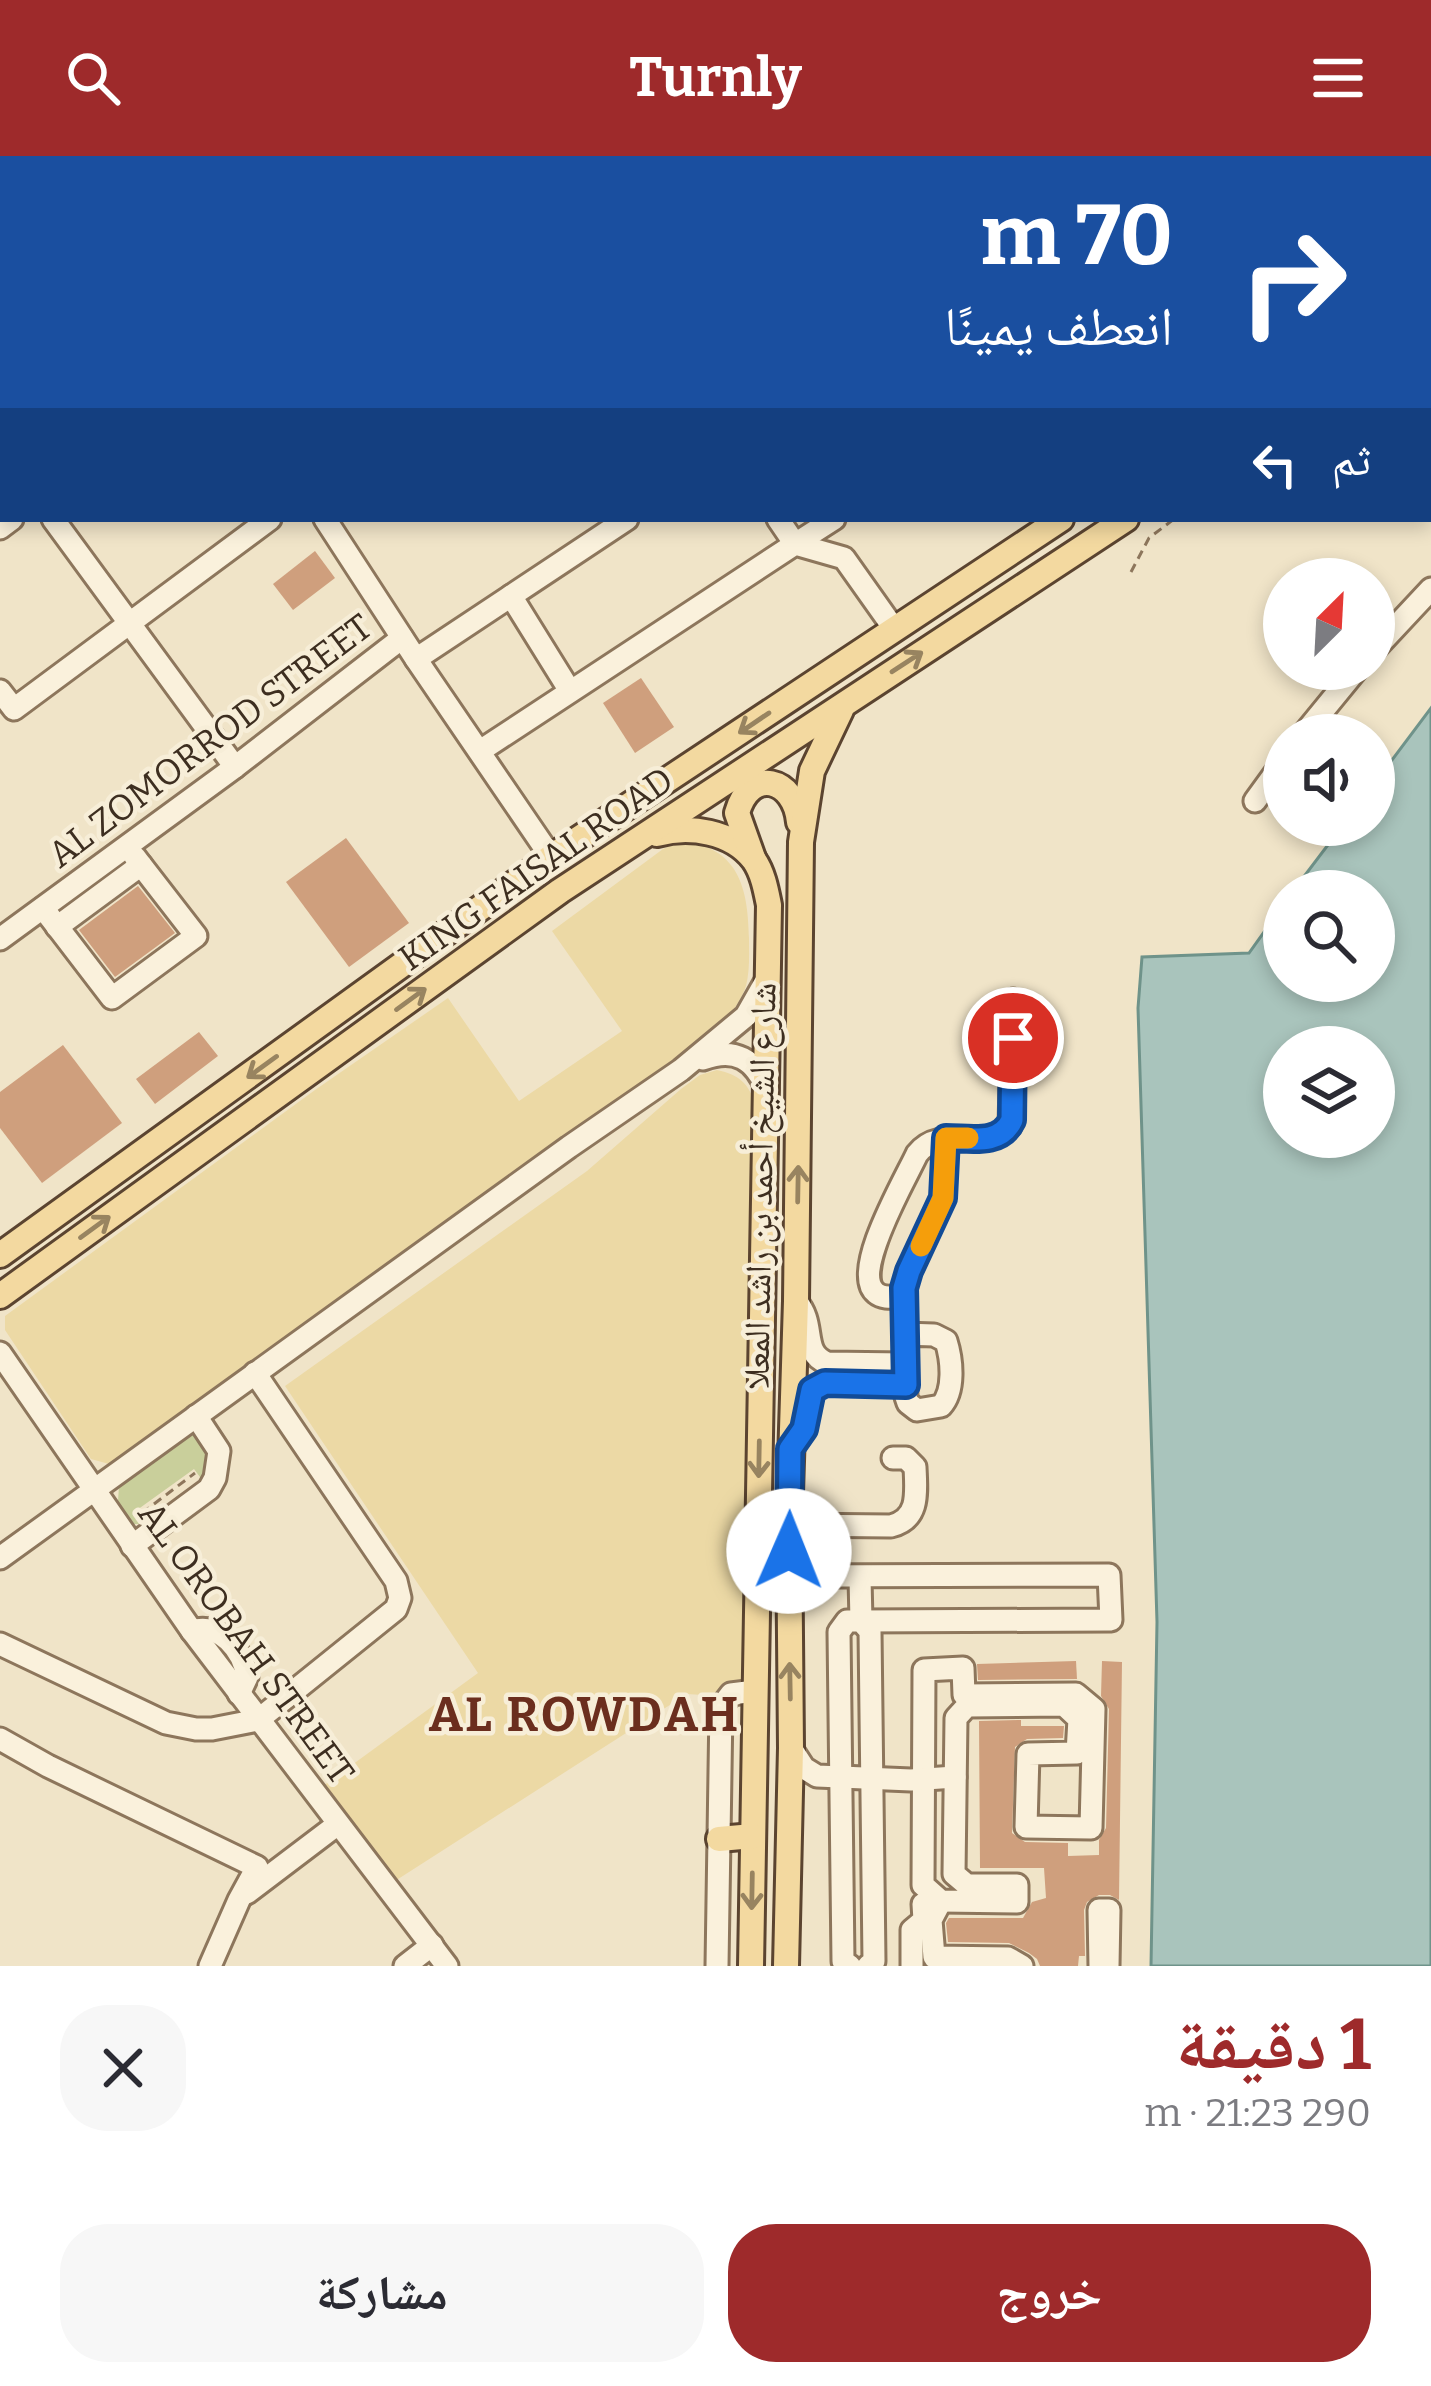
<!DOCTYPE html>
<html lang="ar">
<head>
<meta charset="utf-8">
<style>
	:root { --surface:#fff; --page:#f7f7f7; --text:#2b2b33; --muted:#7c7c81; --accent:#9e2a2b }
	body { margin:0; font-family:Bitter,"Noto Naskh Arabic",serif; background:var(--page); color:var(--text); direction:rtl; height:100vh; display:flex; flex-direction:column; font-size:45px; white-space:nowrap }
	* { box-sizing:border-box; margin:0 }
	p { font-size:39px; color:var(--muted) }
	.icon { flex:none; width:66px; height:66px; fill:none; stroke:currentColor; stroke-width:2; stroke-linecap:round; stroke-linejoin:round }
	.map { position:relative; height:1810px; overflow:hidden; direction:ltr }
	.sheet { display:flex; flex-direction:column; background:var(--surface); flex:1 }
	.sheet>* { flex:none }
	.top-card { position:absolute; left:0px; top:0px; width:1431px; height:366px; box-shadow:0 6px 18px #0003; direction:rtl; background:#1a4fa0; color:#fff; overflow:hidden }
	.needle { width:78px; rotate:24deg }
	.fabs { position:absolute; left:1263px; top:402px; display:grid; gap:24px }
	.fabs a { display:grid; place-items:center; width:132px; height:132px; border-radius:50%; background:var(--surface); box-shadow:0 6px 18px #0003; font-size:60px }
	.pin { position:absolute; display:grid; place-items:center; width:102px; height:102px; color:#fff; margin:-51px; border:6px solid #fff; border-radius:50%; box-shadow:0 3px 12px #0007 }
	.me { position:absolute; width:132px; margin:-66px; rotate:1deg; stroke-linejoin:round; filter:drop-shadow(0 0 9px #0008) }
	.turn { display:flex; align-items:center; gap:42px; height:252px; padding:0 60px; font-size:54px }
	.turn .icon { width:156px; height:156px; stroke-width:2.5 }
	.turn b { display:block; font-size:84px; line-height:102px }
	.then { display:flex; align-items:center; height:114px; padding:0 60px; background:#0003; gap:24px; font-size:45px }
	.round { display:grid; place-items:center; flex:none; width:126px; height:126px; border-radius:48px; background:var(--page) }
	.overview { display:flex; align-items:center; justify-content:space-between; height:204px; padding:0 60px }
	h1 { font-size:72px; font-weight:700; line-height:90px; color:var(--accent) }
	.action { display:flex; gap:24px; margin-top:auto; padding:24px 60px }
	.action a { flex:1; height:138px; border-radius:48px; background:var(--accent); color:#fff; font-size:48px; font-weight:700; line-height:138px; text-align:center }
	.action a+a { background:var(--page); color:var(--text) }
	header { display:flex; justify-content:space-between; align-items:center; height:156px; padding:0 60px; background:var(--accent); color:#fff; font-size:54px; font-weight:700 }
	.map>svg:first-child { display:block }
</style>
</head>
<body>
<header><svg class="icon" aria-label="menu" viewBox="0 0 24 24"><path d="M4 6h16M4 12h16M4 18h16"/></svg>Turnly<svg class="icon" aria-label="search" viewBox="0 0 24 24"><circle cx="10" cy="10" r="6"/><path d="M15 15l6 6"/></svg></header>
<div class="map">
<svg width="1431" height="1810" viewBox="0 0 1431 1810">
	<rect width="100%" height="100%" fill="#f0e4c8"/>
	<polygon fill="#c9cf9b" points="190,1278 196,1279 208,1298 205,1323 203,1325 194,1313 137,1354 145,1366 143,1368 132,1368 118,1345 119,1330"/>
	<g fill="#ecd9a5">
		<path d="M 681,685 C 739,691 748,732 749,782 C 749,798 750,814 746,830 C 742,842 734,853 728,864 L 305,1171 L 109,1308 L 91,1303 L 5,1174 L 5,1160 L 315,934 L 448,842 L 519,945 L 622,875 L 552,775 L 663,693 Z"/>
		<path d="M 717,914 C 740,919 748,927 756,949 L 748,1528 L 734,1541 L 687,1538 L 395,1725 L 319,1633 L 478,1517 L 285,1230 L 587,1015 L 681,933 L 700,919 Z"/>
	</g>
	<path fill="#a9c4bc" stroke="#6f938a" stroke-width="3" fill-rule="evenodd" d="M 1431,552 L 1431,1810 L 1151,1810 L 1157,1466 L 1138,852 L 1142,801 L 1249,797 L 1284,748 L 1284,825 L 1374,825 L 1374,735 L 1293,735 L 1343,669 L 1374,669 L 1374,628 ZM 1284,891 L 1374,891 L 1374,981 L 1284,981 Z"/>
	<g fill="#cf9f7d">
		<polygon points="315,395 335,422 293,454 273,428"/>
		<polygon points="641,522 674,571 635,597 603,547"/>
		<polygon points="346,682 409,767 349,811 286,726"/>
		<polygon points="138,730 175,777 115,821 79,774"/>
		<polygon points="199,876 218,900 155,948 136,923"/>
		<polygon points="63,889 122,967 42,1027 0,972 0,936"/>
		<polygon points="1076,1505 1077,1523 978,1524 977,1508"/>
		<polygon points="1102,1505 1122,1506 1119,1744 1110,1739 1099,1739 1087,1746 1084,1754 1085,1800 1079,1800 1078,1810 1040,1810 1037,1803 1029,1797 1009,1787 948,1786 946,1767 949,1762 1023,1762 1032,1746 1046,1742 1044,1712 980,1712 979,1565 1021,1564 1021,1570 1064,1570 1063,1582 1027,1583 1015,1591 1012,1677 1025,1686 1068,1687 1068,1700 1099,1699 1099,1684 1106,1672 1109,1553 1101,1540"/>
	</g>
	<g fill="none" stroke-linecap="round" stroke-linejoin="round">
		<defs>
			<g id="minor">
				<polyline points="85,0 87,3"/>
				<polyline points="524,0 526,3"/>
				<polyline points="876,0 878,3"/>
				<polyline points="1195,0 1197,3"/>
				<polyline points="206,3 210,0"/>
				<polyline points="428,3 432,0"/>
				<polyline points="618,3 621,0"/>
				<polyline points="805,3 809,0"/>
				<polyline points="1217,3 1222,0"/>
				<polyline points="0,116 3,114"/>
				<polyline points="1428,185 1431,183"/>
				<polyline points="0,290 3,294"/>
				<polyline points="53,363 235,611"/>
				<polyline points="325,363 416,503 551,701"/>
				<polyline points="778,363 795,388 834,363"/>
				<polyline points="0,372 12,363"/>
				<polyline points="511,440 570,535"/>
				<polyline points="1374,494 1431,433"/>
				<polyline points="416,503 627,363"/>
				<polyline points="0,535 14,553 270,363"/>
				<polyline points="1303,579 1357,513"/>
				<polyline points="480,595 795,388 844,402 895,474"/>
				<polyline points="1255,645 1284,605"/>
				<polyline points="43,752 112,842 196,780 141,709"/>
				<polyline points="57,771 141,709 135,701"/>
				<polyline points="0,783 235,611 402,482"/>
				<path d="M 703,903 C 735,891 755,903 767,934"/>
				<path d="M 903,1141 C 894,1141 883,1143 876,1137 C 850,1117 906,1022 917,998 C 941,967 985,998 1010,970 L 1013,844"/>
				<path d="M 796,1145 C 817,1169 800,1196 827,1207 L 905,1208"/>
				<path d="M 904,1178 L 934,1179 L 946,1185 C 952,1204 955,1235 941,1250 L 917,1254 L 908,1247 L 906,1241 L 904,1132 L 909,1115 L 943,1042 L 946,982"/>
				<polyline points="0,1197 192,1475 447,1810"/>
				<path d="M 791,1292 C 797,1285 800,1282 803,1274 C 812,1253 800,1236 825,1227 L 906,1229"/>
				<path d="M 789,1369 L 891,1370 C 920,1363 916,1336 915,1311 L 906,1302 L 893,1302"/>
				<polyline points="132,1390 209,1333 215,1322 219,1295 196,1260"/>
				<polyline points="0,1402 569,991 681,914 746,860 767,823"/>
				<polyline points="789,1420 1109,1419 1111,1464 861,1465 860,1422"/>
				<path d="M 192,1475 C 220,1466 243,1494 247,1521 L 239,1538"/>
				<polyline points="0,1488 166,1567 196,1573 212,1573 258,1564 396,1453 400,1442 396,1425 255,1217"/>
				<polygon points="963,1512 964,1539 1076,1538 1094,1553 1091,1672 1026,1671 1028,1598 1077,1597 1079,1563 1064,1549 967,1550 956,1562 954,1718 967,1729 1017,1729 1017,1746 941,1745 923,1729 924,1514"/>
				<polyline points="0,1583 48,1610 257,1711 239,1744 210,1810"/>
				<polyline points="791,1592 804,1612 817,1620 911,1624 955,1621"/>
				<polyline points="247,1737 338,1668"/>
				<polyline points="941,1745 931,1764 934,1801 1008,1802 1022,1810"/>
				<polyline points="405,1810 432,1789"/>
				<polyline points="717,1810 721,1551 731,1538 755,1535"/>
				<polyline points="850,1810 843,1805 839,1476 847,1465 861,1465 870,1475 874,1805 868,1810"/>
				<polyline points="912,1810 912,1774 924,1764 923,1748"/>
				<polyline points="1100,1810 1099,1754 1109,1754 1108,1810"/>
			</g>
			<g id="major">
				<polyline points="1428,119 1431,117"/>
				<polyline points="1428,160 1431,158"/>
				<path d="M 657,678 C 689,669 732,675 754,704 C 763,717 766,734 769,749 L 751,1810"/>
				<path d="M 753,702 L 737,657 C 750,610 795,622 799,666"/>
				<polyline points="0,1099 551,701 1061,363"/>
				<polyline points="0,1140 560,735 1126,363"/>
				<polyline points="719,1683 753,1680"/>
				<polyline points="786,1810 791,1592 789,1369 796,1145 801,686 812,615 841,554"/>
			</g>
		</defs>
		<use href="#minor" stroke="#8d765c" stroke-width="27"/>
		<use href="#major" stroke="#5b4430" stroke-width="30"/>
		<g stroke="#8d765c" stroke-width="3" stroke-dasharray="9 6" stroke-linecap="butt">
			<polyline points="1428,212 1431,210"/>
			<polyline points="1131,416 1149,382 1174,363"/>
			<polyline points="142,1357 195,1317"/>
		</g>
		<use href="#minor" stroke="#faf1dc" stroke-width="21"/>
		<use href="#major" stroke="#f3d9a0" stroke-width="24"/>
	</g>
	<defs><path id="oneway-shaft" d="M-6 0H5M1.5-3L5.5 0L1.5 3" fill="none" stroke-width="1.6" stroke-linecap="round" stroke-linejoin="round" transform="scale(3)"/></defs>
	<g stroke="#988460">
		<use href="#oneway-shaft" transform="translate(907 506) rotate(-33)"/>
		<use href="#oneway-shaft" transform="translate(754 567) rotate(146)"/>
		<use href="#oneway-shaft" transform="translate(411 843) rotate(-36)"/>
		<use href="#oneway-shaft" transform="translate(262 911) rotate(144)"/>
		<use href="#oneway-shaft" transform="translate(798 1028) rotate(-89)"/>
		<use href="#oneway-shaft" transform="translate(95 1071) rotate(-36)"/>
		<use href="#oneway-shaft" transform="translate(759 1303) rotate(91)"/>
		<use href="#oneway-shaft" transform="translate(790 1525) rotate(-91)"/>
		<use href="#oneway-shaft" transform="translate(752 1735) rotate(91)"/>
	</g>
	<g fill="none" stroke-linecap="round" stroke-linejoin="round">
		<defs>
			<path id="route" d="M 789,1395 L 790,1293 L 804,1273 L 812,1234 L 825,1227 L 906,1229 L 904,1132 L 909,1115 L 943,1042 L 946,982 C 970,982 1000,990 1012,964 L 1013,882"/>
		</defs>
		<use href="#route" stroke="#114b97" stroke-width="30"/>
		<use href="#route" stroke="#1a73e8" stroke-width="21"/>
		<polyline stroke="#f59e0b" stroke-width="21" points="921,1090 943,1042 946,982 968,982"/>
	</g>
	<g text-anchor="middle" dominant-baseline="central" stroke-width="9" stroke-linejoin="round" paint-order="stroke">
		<g font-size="36" fill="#3d2e20" stroke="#f7eed8">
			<text transform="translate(210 585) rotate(-37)">AL ZOMORROD STREET</text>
			<text transform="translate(536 713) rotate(-35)">KING FAISAL ROAD</text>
			<text transform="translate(760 1030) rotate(-89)">شارع الشيخ أحمد بن راشد المعلا</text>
			<text transform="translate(246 1487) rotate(54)">AL OROBAH STREET</text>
		</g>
		<g font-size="48" font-weight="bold" letter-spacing="3" fill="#6b2e1e" stroke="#f7eed8">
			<text x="585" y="1559">AL ROWDAH</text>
		</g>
	</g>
</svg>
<div class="fabs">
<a><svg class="needle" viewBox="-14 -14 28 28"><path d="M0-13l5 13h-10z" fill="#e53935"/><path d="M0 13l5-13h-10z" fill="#7c7c81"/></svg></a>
<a><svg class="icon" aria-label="sound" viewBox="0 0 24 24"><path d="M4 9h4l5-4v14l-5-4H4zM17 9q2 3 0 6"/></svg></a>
<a><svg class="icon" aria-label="search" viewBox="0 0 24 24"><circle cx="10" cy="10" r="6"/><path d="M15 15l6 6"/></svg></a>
<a><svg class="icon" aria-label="layers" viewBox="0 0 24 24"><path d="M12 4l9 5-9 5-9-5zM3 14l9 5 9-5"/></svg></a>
</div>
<div class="pin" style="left:1013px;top:882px;background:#d93025"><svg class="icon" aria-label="arrive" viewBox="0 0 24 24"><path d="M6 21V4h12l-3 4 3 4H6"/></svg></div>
<svg class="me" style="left:789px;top:1395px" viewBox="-20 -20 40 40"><circle r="19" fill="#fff"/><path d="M0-13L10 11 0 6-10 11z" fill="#1a73e8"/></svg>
<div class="top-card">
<div class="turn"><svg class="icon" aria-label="right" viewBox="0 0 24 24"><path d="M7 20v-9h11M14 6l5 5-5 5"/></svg><div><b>70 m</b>انعطف يمينًا</div></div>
<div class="then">ثم<svg class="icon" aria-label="left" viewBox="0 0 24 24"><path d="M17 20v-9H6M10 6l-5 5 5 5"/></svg></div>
</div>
</div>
<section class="sheet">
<div class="overview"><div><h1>1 دقيقة</h1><p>290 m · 21:23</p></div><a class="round"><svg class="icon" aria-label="close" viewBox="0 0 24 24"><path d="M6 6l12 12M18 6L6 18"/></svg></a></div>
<div class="action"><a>خروج</a><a>مشاركة</a></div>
</section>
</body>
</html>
